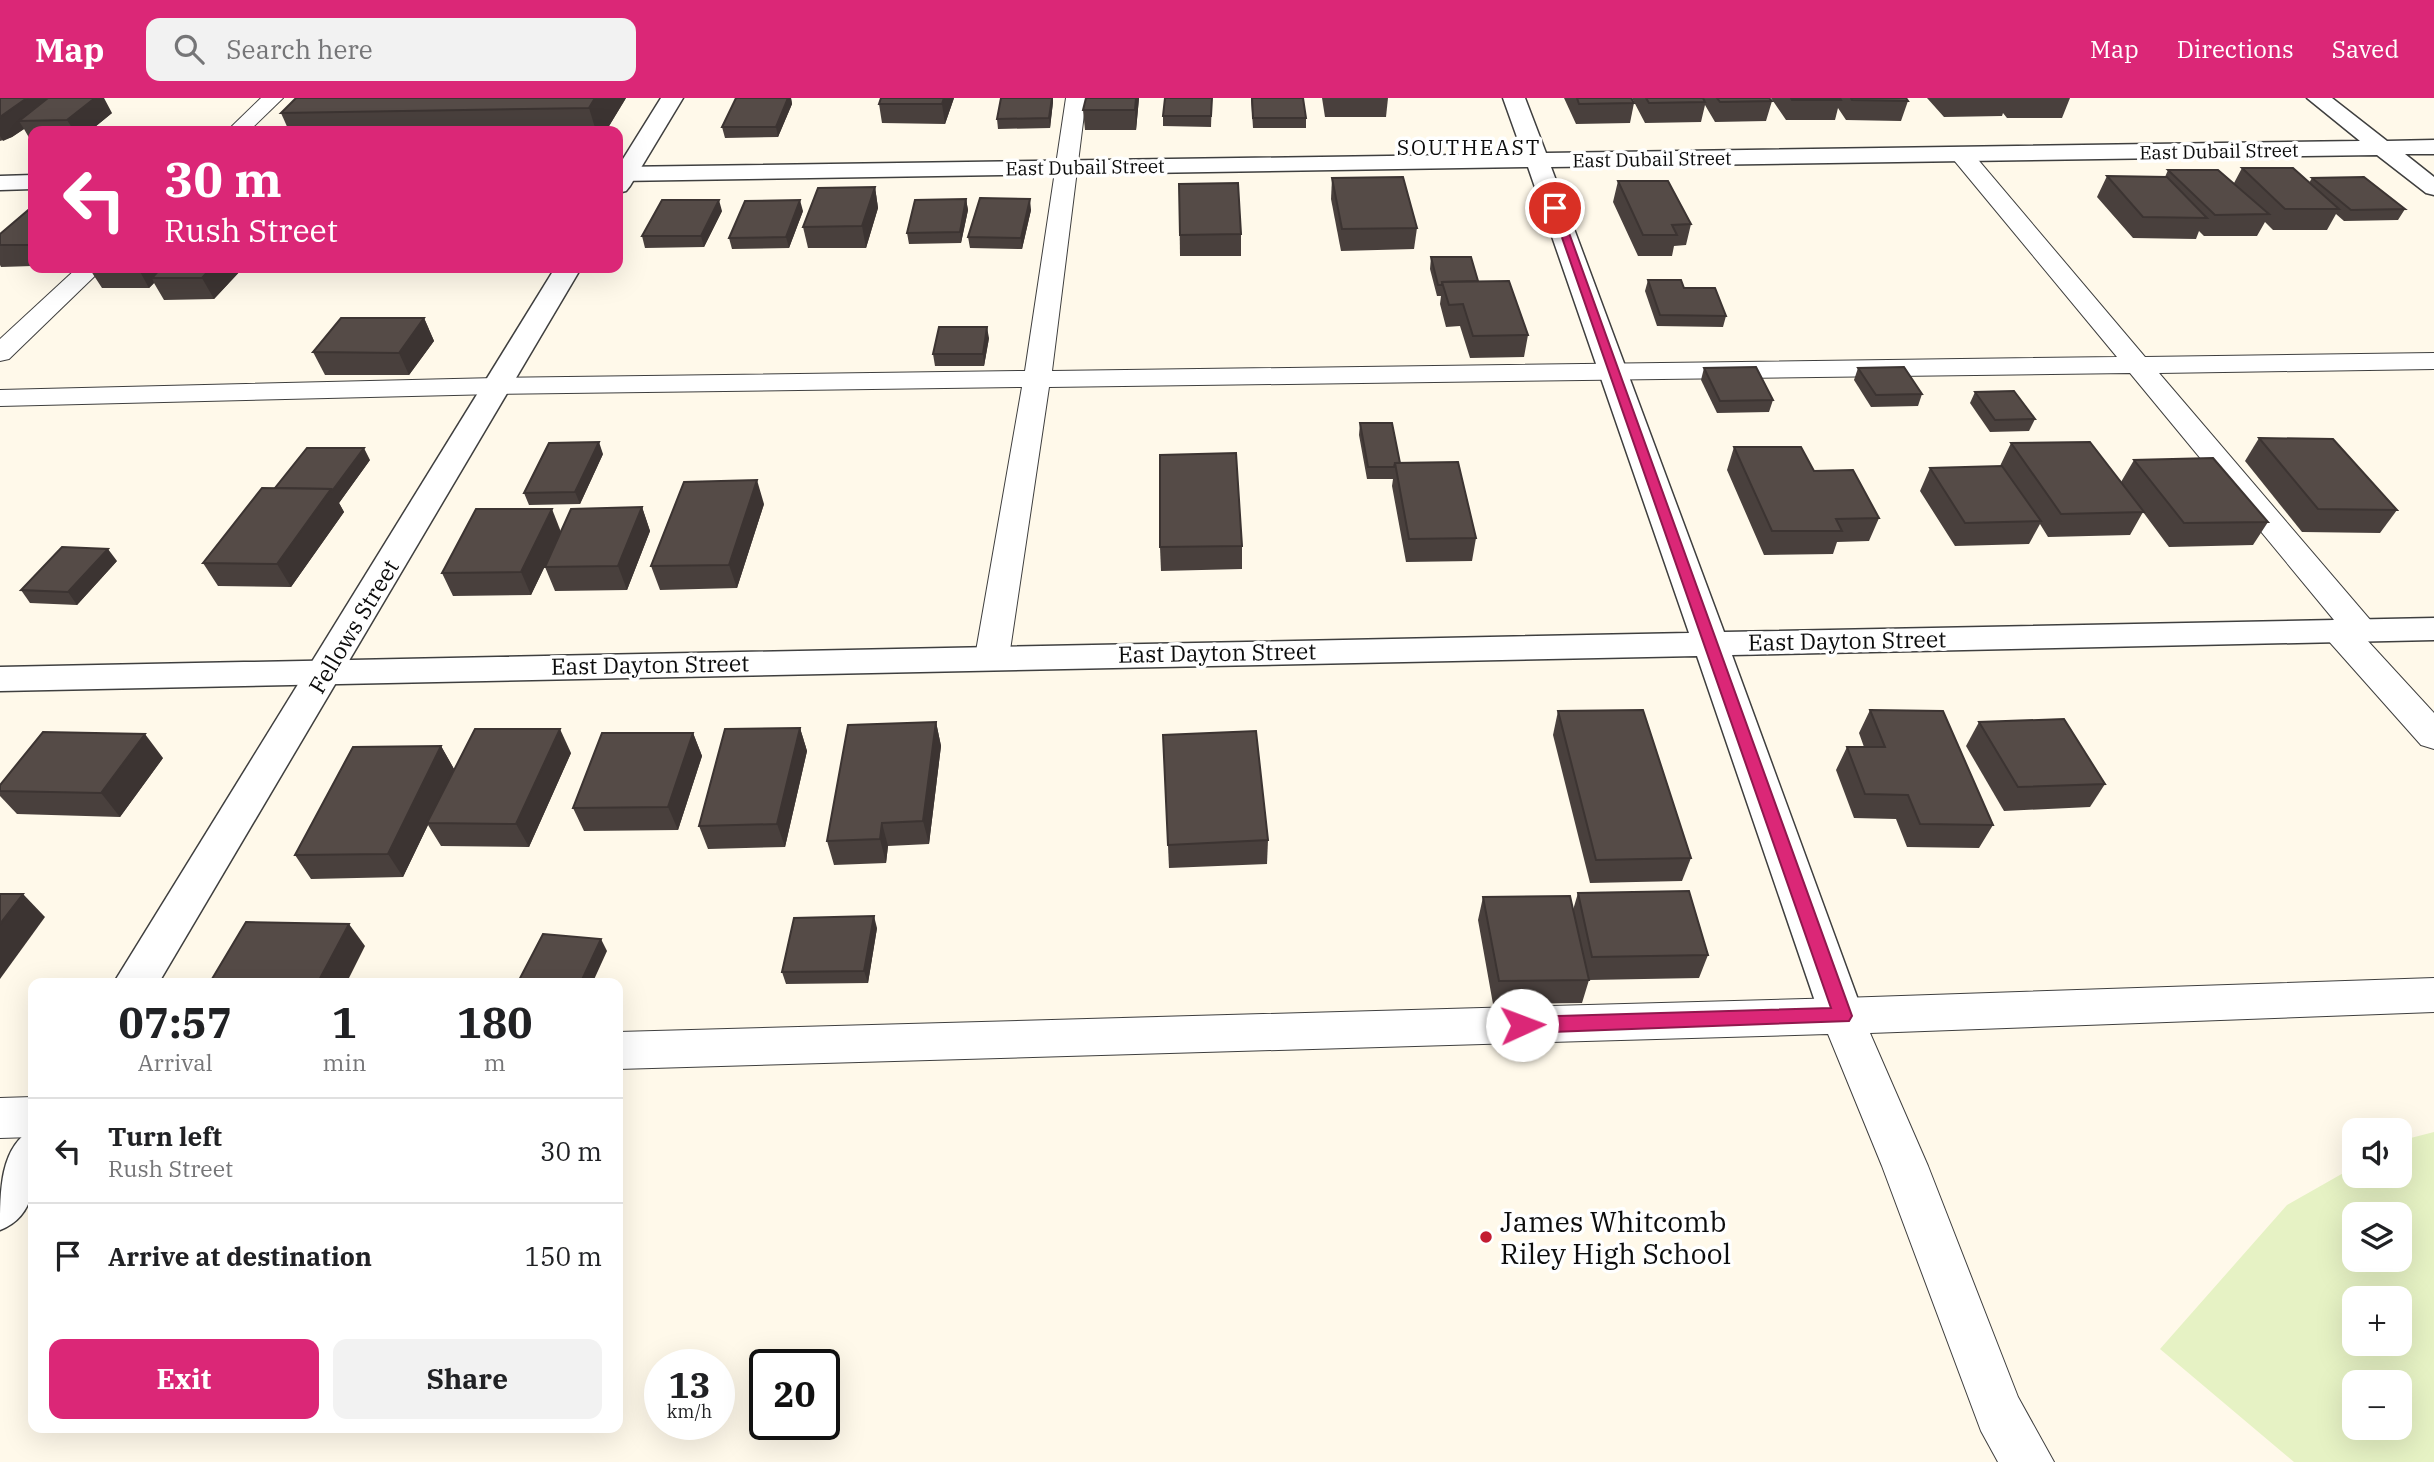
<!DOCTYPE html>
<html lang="en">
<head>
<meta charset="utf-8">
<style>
	:root { --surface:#fff; --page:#f2f2f2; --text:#202124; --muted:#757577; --line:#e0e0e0; --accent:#db2777 }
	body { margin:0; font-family:"IBM Plex Serif",serif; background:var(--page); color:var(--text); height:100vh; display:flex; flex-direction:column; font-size:26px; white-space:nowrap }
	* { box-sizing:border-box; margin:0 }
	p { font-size:23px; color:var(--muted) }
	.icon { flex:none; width:38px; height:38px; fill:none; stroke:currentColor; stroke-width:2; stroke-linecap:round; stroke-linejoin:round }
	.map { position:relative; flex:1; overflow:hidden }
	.drawer { position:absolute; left:28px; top:880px; width:595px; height:455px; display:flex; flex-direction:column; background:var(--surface); border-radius:14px; box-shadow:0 7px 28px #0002 }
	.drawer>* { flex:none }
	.top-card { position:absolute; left:28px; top:28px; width:595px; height:147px; border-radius:14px; box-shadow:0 7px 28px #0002; background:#db2777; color:#fff; overflow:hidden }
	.controls { position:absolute; left:2342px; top:1020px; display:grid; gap:14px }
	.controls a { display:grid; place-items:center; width:70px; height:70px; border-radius:14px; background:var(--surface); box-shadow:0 7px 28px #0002; font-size:35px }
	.speed { position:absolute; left:644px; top:1251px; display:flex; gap:14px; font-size:35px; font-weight:700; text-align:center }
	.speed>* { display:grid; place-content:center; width:91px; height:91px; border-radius:50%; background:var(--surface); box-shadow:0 7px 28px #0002; line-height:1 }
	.speed small { font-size:18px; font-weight:400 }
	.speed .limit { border:4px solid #111; border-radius:10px; background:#fff; color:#111 }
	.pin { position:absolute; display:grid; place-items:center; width:60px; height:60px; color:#fff; margin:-30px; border:4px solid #fff; border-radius:50%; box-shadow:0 2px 7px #0007 }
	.me { position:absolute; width:77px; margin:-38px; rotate:88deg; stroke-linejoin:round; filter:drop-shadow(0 0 5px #0008) }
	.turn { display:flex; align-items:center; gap:24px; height:147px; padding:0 21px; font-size:32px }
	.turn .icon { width:91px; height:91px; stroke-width:2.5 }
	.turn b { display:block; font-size:49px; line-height:60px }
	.eta { display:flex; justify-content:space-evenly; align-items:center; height:119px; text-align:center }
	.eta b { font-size:42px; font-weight:800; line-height:49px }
	.cta { display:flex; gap:14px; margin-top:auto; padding:14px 21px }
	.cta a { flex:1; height:80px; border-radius:14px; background:var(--accent); color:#fff; font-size:28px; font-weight:800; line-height:80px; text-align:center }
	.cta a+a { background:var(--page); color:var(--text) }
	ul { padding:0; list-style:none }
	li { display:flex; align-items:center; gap:21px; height:105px; padding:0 21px; border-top:2px solid var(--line) }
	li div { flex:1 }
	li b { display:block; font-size:26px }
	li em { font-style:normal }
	header { display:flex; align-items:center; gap:42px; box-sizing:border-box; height:98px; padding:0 35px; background:var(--accent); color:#fff }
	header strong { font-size:33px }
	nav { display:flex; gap:38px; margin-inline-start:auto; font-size:24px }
	.search { width:490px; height:63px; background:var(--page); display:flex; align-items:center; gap:18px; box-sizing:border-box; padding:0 24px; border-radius:14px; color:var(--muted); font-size:26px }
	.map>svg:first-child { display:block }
</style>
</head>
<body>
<header>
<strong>Map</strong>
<div class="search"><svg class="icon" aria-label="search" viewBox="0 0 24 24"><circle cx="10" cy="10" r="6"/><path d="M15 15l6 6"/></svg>Search here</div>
<nav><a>Map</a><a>Directions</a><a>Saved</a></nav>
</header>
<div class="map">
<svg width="2434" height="1364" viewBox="0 0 2434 1364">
	<rect width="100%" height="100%" fill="#fff9ea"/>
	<path fill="#e6f2c4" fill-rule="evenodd" d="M 2434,1034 L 2434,1364 L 2294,1364 L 2160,1251 L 2287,1107 L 2354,1069 L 2354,1078 L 2399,1078 L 2399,1043 ZM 2354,1116 L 2399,1116 L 2399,1162 L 2354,1162 ZM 2354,1200 L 2399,1200 L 2399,1246 L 2354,1246 ZM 2399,1284 L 2399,1330 L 2354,1330 L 2354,1284 Z"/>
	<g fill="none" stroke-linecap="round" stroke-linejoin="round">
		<defs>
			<g id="service">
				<polygon points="261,0 283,0 249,33 227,33"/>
				<polygon points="1066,0 1086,0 1052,273 2117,259 1953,61 1950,56 1953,51 1969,51 2145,259 2434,255 2434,271 2159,275 2372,524 2377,532 2372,540 2366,541 2434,615 2434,651 2421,647 2326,540 2321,532 2326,524 2334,522 2130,275 1049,289 1009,559 1004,567 992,570 980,567 975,559 1022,289 496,296 0,308 0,292 496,280 1025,273"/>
				<polygon points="77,170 103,170 9,261 0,263 0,241"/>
				<polygon points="2434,880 2434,914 1870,935 1928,1068 2018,1299 2054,1364 1998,1364 1981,1333 1882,1068 1828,936 618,971 618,934 1842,900"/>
				<polygon points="33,999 33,1039 0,1040 0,1000"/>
			</g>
			<g id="minor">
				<polygon points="1503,0 1525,0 1546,55 2360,43 2307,0 2332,0 2387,43 2434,42 2434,56 2405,56 2434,79 2434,97 2426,95 2377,57 1551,69 1724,534 2434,520 2434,542 1732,557 1864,918 1858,931 1842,937 1826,931 1820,918 1697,558 0,593 0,569 1689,535 1528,69 618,83 618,69 1523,56"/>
				<polygon points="33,77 33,91 0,92 0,78"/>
			</g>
			<g id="tertiary">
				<polygon points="661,0 683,0 630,88 626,93 618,95 618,69"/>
				<polygon points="555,170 581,170 158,886 113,886"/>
				<path d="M 33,1031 C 35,1069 42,1116 0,1132 C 0,1093 0,1048 33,1031 Z"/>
			</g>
		</defs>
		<use href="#service" stroke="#3f3f3f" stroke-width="2"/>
		<use href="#minor" stroke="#3f3f3f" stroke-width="3"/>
		<use href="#tertiary" stroke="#3f3f3f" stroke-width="3"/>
		<use href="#service" fill="#fff" fill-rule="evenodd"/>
		<use href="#minor" fill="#fff" fill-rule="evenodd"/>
		<use href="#tertiary" fill="#fff" fill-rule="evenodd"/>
	</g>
	<g fill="#49403d">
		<polygon points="0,0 112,15 90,33 33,33 33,43 31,43 24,31 12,39 0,43"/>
		<polygon points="296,0 626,0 606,33 289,33 281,15"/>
		<polygon points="736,0 791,0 792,6 778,39 725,40 722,29"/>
		<polygon points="954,0 945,26 882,25 879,6"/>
		<polygon points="1086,0 1139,0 1136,32 1085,32 1083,12"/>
		<polygon points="1212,0 1211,29 1163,28 1163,18"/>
		<polygon points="1251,0 1303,0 1306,20 1306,30 1253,30"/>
		<polygon points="1322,0 1388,0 1386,19 1325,19"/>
		<polygon points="1564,0 1631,0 1634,5 1630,25 1576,26"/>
		<polygon points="1632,0 1769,0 1772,3 1766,23 1715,24 1705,7 1701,24 1645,25"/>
		<polygon points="1771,0 1906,0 1908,3 1901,23 1846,22 1838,10 1835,22 1786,22"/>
		<polygon points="1927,0 2070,0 2062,20 2007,20 2003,15 2002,18 1944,19"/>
		<polygon points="1053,4 1050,30 998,31 997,21"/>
		<polygon points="2242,70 2309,85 2312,80 2405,111 2398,122 2344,123 2336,116 2327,132 2273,132 2265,124 2257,138 2204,138 2199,133 2196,141 2133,140 2097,99 2107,78 2165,79 2168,72 2234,85"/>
		<polygon points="1332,80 1417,130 1414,151 1341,153 1331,101"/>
		<polygon points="1618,83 1691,126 1686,147 1674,148 1672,158 1638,158 1613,104"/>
		<polygon points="1179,86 1241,136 1241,158 1180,158"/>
		<polygon points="875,89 878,110 866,150 808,150 803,129"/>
		<polygon points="966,101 968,112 961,145 909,146 907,135"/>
		<polygon points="33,108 33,168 1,169 0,167 0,136"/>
		<polygon points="1031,112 1022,151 970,150 968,139"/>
		<polygon points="722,113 704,149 645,150 642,138"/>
		<polygon points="803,113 789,150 732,151 729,140"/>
		<polygon points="1431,159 1478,183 1528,237 1524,259 1470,260 1460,228 1446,229 1440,206 1441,198 1437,198 1430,171"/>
		<polygon points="89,170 243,170 214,201 164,202 154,185 149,190 102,190"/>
		<polygon points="1648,182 1726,218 1723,229 1657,228 1645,193"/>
		<polygon points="424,220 434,243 409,277 325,277 313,254"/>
		<polygon points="989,240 984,268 935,268 933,256"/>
		<polygon points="1704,270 1773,302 1769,314 1717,315 1701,282"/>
		<polygon points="1858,270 1922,296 1918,308 1871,309 1854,282"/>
		<polygon points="1975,294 2035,321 2029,333 1990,334 1970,305"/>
		<polygon points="1360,325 1476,440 1472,463 1406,464 1392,388 1393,381 1367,381 1359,337"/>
		<polygon points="2259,340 2397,412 2380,435 2302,434 2245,363"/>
		<polygon points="2011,345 2121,384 2134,362 2268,424 2253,447 2169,449 2143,414 2130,437 2048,439 2040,426 2029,446 1955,448 1920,393 1930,370 2000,368"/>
		<polygon points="1734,349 1814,373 1879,420 1869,443 1837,444 1833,456 1764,457 1727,372"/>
		<polygon points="603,356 580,406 529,407 524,395"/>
		<polygon points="370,362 339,405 344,414 291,489 218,488 203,465 275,390"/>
		<polygon points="764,406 737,490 660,492 651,468"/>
		<polygon points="642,409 650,433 627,492 555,493 545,469 548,462 531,497 453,498 442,475"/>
		<polygon points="1242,448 1242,471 1161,473 1160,449"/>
		<polygon points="117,463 77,507 30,505 21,492"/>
		<polygon points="1870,612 1993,727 1979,750 1907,749 1896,721 1854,720 1836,672 1847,649 1864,649 1859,635"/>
		<polygon points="1558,613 1691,760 1682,783 1590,785 1553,637"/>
		<polygon points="936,624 941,648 929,746 888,748 886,765 834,767 827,743"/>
		<polygon points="1979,624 2105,686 2090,709 2004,713 1966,648"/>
		<polygon points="800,630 807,653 785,749 708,751 699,728"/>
		<polygon points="693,635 702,658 678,732 584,733 573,710"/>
		<polygon points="1163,637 1268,742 1267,766 1169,770"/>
		<polygon points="441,648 454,671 571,655 529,749 441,748 428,727 403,779 311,781 295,757"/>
		<polygon points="163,660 120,719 17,716 0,698 0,687"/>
		<polygon points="1578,795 1708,857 1699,880 1589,882 1582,905 1493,906 1478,822 1483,799 1573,812"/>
		<polygon points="877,830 868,885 786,886 782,874"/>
	</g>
	<g fill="#3c3432">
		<polygon points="25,0 52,0 19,23 24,31 12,39 3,43 0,38 0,19"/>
		<polygon points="95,0 104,0 112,15 90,33 74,33 67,22"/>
		<polygon points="595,0 626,0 606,33 596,33 589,10"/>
		<polygon points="788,0 791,0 792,6 778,39 776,29"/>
		<polygon points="944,0 954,0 945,26 942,6"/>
		<polygon points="1052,0 1053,0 1053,4 1050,30 1049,20"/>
		<polygon points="1136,0 1139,0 1136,32 1135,12"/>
		<polygon points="875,89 878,110 866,150 862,128"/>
		<polygon points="966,101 968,112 961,145 960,134"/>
		<polygon points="1030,101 1031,112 1022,151 1021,140"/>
		<polygon points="719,102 722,113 704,149 701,138"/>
		<polygon points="800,102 803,113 789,150 786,139"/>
		<polygon points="138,170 169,170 152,180 154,185 149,190"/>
		<polygon points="211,170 243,170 214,201 202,180"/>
		<polygon points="424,220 434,243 409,277 399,255"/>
		<polygon points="987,229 989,240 984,268 983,256"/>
		<polygon points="599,344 603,356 580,406 575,394"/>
		<polygon points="364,350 370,362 339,405 344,414 291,489 277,466 331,391"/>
		<polygon points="757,382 764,406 737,490 729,467"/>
		<polygon points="642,409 650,433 627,492 618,468"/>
		<polygon points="552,411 561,434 531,497 521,474"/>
		<polygon points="108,451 117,463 77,507 68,494"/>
		<polygon points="936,624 941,648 929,746 923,723"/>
		<polygon points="800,630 807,653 785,749 777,726"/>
		<polygon points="560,631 571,655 529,749 516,726"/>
		<polygon points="693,635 702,658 678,732 668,709"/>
		<polygon points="145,636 163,660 120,719 101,695"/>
		<polygon points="441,648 454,671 427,725 428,727 403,779 388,756"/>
		<polygon points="882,725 888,748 886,765 880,741"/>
		<polygon points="23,796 45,819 0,881 0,826"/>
		<polygon points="874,818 877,830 868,885 864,873"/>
		<polygon points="349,826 365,848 346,886 317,886"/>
		<polygon points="601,841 607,853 592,886 580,886"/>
	</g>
	<g fill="#554b47" stroke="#3c3432" stroke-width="2">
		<polygon points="0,0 27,0 0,19"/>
		<polygon points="48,0 95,0 67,22 19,23"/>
		<polygon points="296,0 595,0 589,10 281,15"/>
		<polygon points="736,0 788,0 776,29 722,29"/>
		<polygon points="881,0 944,0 942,6 879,6"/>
		<polygon points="1001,0 1052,0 1049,20 997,21"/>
		<polygon points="1086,0 1136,0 1135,12 1083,12"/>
		<polygon points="1165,0 1212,0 1211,18 1163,18"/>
		<polygon points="1252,0 1303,0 1306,20 1253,20"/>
		<polygon points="1577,0 1631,0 1634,5 1579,6"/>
		<polygon points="1646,0 1703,0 1705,4 1649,5"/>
		<polygon points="1717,0 1769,0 1772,3 1720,4"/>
		<polygon points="1791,0 1840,0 1841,2 1792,2"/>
		<polygon points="1851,0 1906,0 1908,3 1852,2"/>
		<polygon points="2242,70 2293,70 2339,111 2285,111"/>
		<polygon points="2168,72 2218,72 2269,116 2215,117"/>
		<polygon points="2107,78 2167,79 2207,120 2143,119"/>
		<polygon points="1403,79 1417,130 1342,131 1332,80"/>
		<polygon points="2364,79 2405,111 2351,112 2312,80"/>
		<polygon points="1618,83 1668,83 1691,126 1672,127 1677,137 1643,137"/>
		<polygon points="1238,85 1241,136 1180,137 1179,86"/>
		<polygon points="875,89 862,128 803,129 818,90"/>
		<polygon points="980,100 1030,101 1021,140 968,139"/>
		<polygon points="966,101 960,134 907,135 915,102"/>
		<polygon points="662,102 719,102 701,138 642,138"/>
		<polygon points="800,102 786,139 729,140 745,103"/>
		<polygon points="33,108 33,147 0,147 0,136"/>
		<polygon points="1431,159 1471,159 1478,183 1442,184 1442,187 1438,187"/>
		<polygon points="161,170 211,170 202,180 152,180"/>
		<polygon points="1648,182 1681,182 1684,190 1715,190 1726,218 1660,217"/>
		<polygon points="1509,183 1528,237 1473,238 1463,206 1449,207 1442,184"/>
		<polygon points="341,220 424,220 399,255 313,254"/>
		<polygon points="939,229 987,229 983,256 933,256"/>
		<polygon points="1756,269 1773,302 1720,303 1704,270"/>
		<polygon points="1904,269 1922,296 1876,297 1858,270"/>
		<polygon points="2014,293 2035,321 1995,322 1975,294"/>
		<polygon points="1360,325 1392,325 1400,365 1395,365 1394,369 1368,369"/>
		<polygon points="2259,340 2333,341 2397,412 2318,411"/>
		<polygon points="599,344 575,394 524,395 549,345"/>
		<polygon points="2090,344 2144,414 2061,416 2011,345"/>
		<polygon points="1734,349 1801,349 1814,373 1853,372 1879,420 1836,421 1842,433 1772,433"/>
		<polygon points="307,350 364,350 332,393 331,391 275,390"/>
		<polygon points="1236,355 1242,448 1160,449 1160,357"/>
		<polygon points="2213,360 2268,424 2184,425 2134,362"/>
		<polygon points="1458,364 1476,440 1409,441 1395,365"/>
		<polygon points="2002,368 2041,423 1965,425 1930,370"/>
		<polygon points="757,382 729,467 651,468 684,384"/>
		<polygon points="262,390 331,391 277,466 203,465"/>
		<polygon points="642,409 618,468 545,469 571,411"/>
		<polygon points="476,411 552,411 521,474 442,475"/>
		<polygon points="62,449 108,451 68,494 21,492"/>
		<polygon points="1643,612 1691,760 1596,762 1558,613"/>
		<polygon points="1870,612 1943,613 1993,727 1920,726 1908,697 1865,696 1847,649 1885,649"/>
		<polygon points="2064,621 2105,686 2018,689 1979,624"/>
		<polygon points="936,624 923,723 882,725 880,741 827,743 848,627"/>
		<polygon points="800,630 777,726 699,728 725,631"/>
		<polygon points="475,631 560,631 516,726 427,725"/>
		<polygon points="1256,633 1268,742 1168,747 1163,637"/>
		<polygon points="43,634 145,636 101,695 0,693 0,687"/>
		<polygon points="602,635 693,635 668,709 573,710"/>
		<polygon points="441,648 388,756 295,757 353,649"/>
		<polygon points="1689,793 1708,857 1592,859 1578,795"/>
		<polygon points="0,796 23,796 0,826"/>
		<polygon points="1570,798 1589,882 1499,883 1483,799"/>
		<polygon points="874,818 864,873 782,874 794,820"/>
		<polygon points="246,824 349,826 317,886 209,886"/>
		<polygon points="543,836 601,841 580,886 517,886"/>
	</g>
	<polygon fill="#db2777" stroke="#8e194d" stroke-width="2" points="1551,108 1560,110 1852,918 1849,923 1522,935 1516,933 1513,927 1516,921 1522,919 1831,910"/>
	<circle fill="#c31c31" stroke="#fff" stroke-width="2.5" cx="1486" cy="1139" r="7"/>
	<g text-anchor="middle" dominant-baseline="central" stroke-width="7" stroke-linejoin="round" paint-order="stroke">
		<g font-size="19" fill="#0c0c0c" stroke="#fff">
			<text transform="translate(2219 53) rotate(-1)">East Dubail Street</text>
			<text transform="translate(1652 61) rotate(-1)">East Dubail Street</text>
			<text transform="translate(1085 69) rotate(-1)">East Dubail Street</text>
		</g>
		<g font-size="21" letter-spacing="2" fill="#0c0c0c" stroke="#fff">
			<text x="1469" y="49">SOUTHEAST</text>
		</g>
		<g font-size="23" fill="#0c0c0c" stroke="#fff">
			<text transform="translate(353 528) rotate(-59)">Fellows Street</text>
			<text transform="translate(1847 542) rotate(-1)">East Dayton Street</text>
			<text transform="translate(1217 554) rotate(-1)">East Dayton Street</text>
			<text transform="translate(650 566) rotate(-1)">East Dayton Street</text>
		</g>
		<g font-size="28" fill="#0c0c0c" stroke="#fff" text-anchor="start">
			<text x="1500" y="1123">James Whitcomb<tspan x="1500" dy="32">Riley High School</tspan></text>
		</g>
	</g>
</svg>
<div class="controls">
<a><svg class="icon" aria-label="sound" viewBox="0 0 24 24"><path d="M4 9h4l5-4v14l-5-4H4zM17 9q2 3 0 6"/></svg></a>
<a><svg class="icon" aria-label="layers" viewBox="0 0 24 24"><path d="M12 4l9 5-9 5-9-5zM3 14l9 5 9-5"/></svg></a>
<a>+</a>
<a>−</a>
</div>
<div class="speed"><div>13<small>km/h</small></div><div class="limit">20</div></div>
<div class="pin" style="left:1555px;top:110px;background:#d93025"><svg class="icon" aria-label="arrive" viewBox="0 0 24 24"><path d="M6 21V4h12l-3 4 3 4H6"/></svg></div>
<svg class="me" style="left:1522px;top:927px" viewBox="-20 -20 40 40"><circle r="19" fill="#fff"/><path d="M0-13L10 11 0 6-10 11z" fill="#db2777"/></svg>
<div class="top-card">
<div class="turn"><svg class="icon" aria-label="left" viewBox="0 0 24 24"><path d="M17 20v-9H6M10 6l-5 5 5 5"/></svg><div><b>30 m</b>Rush Street</div></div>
</div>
<section class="drawer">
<div class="eta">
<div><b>07:57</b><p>Arrival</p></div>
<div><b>1</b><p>min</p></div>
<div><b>180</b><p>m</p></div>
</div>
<ul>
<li><svg class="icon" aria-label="left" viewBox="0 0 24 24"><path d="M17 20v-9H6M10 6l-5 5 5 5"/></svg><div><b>Turn left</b><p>Rush Street</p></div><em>30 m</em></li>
<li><svg class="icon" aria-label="arrive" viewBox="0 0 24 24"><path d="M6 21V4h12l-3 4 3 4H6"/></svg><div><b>Arrive at destination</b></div><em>150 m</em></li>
</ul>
<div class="cta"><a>Exit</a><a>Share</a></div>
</section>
</div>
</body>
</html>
